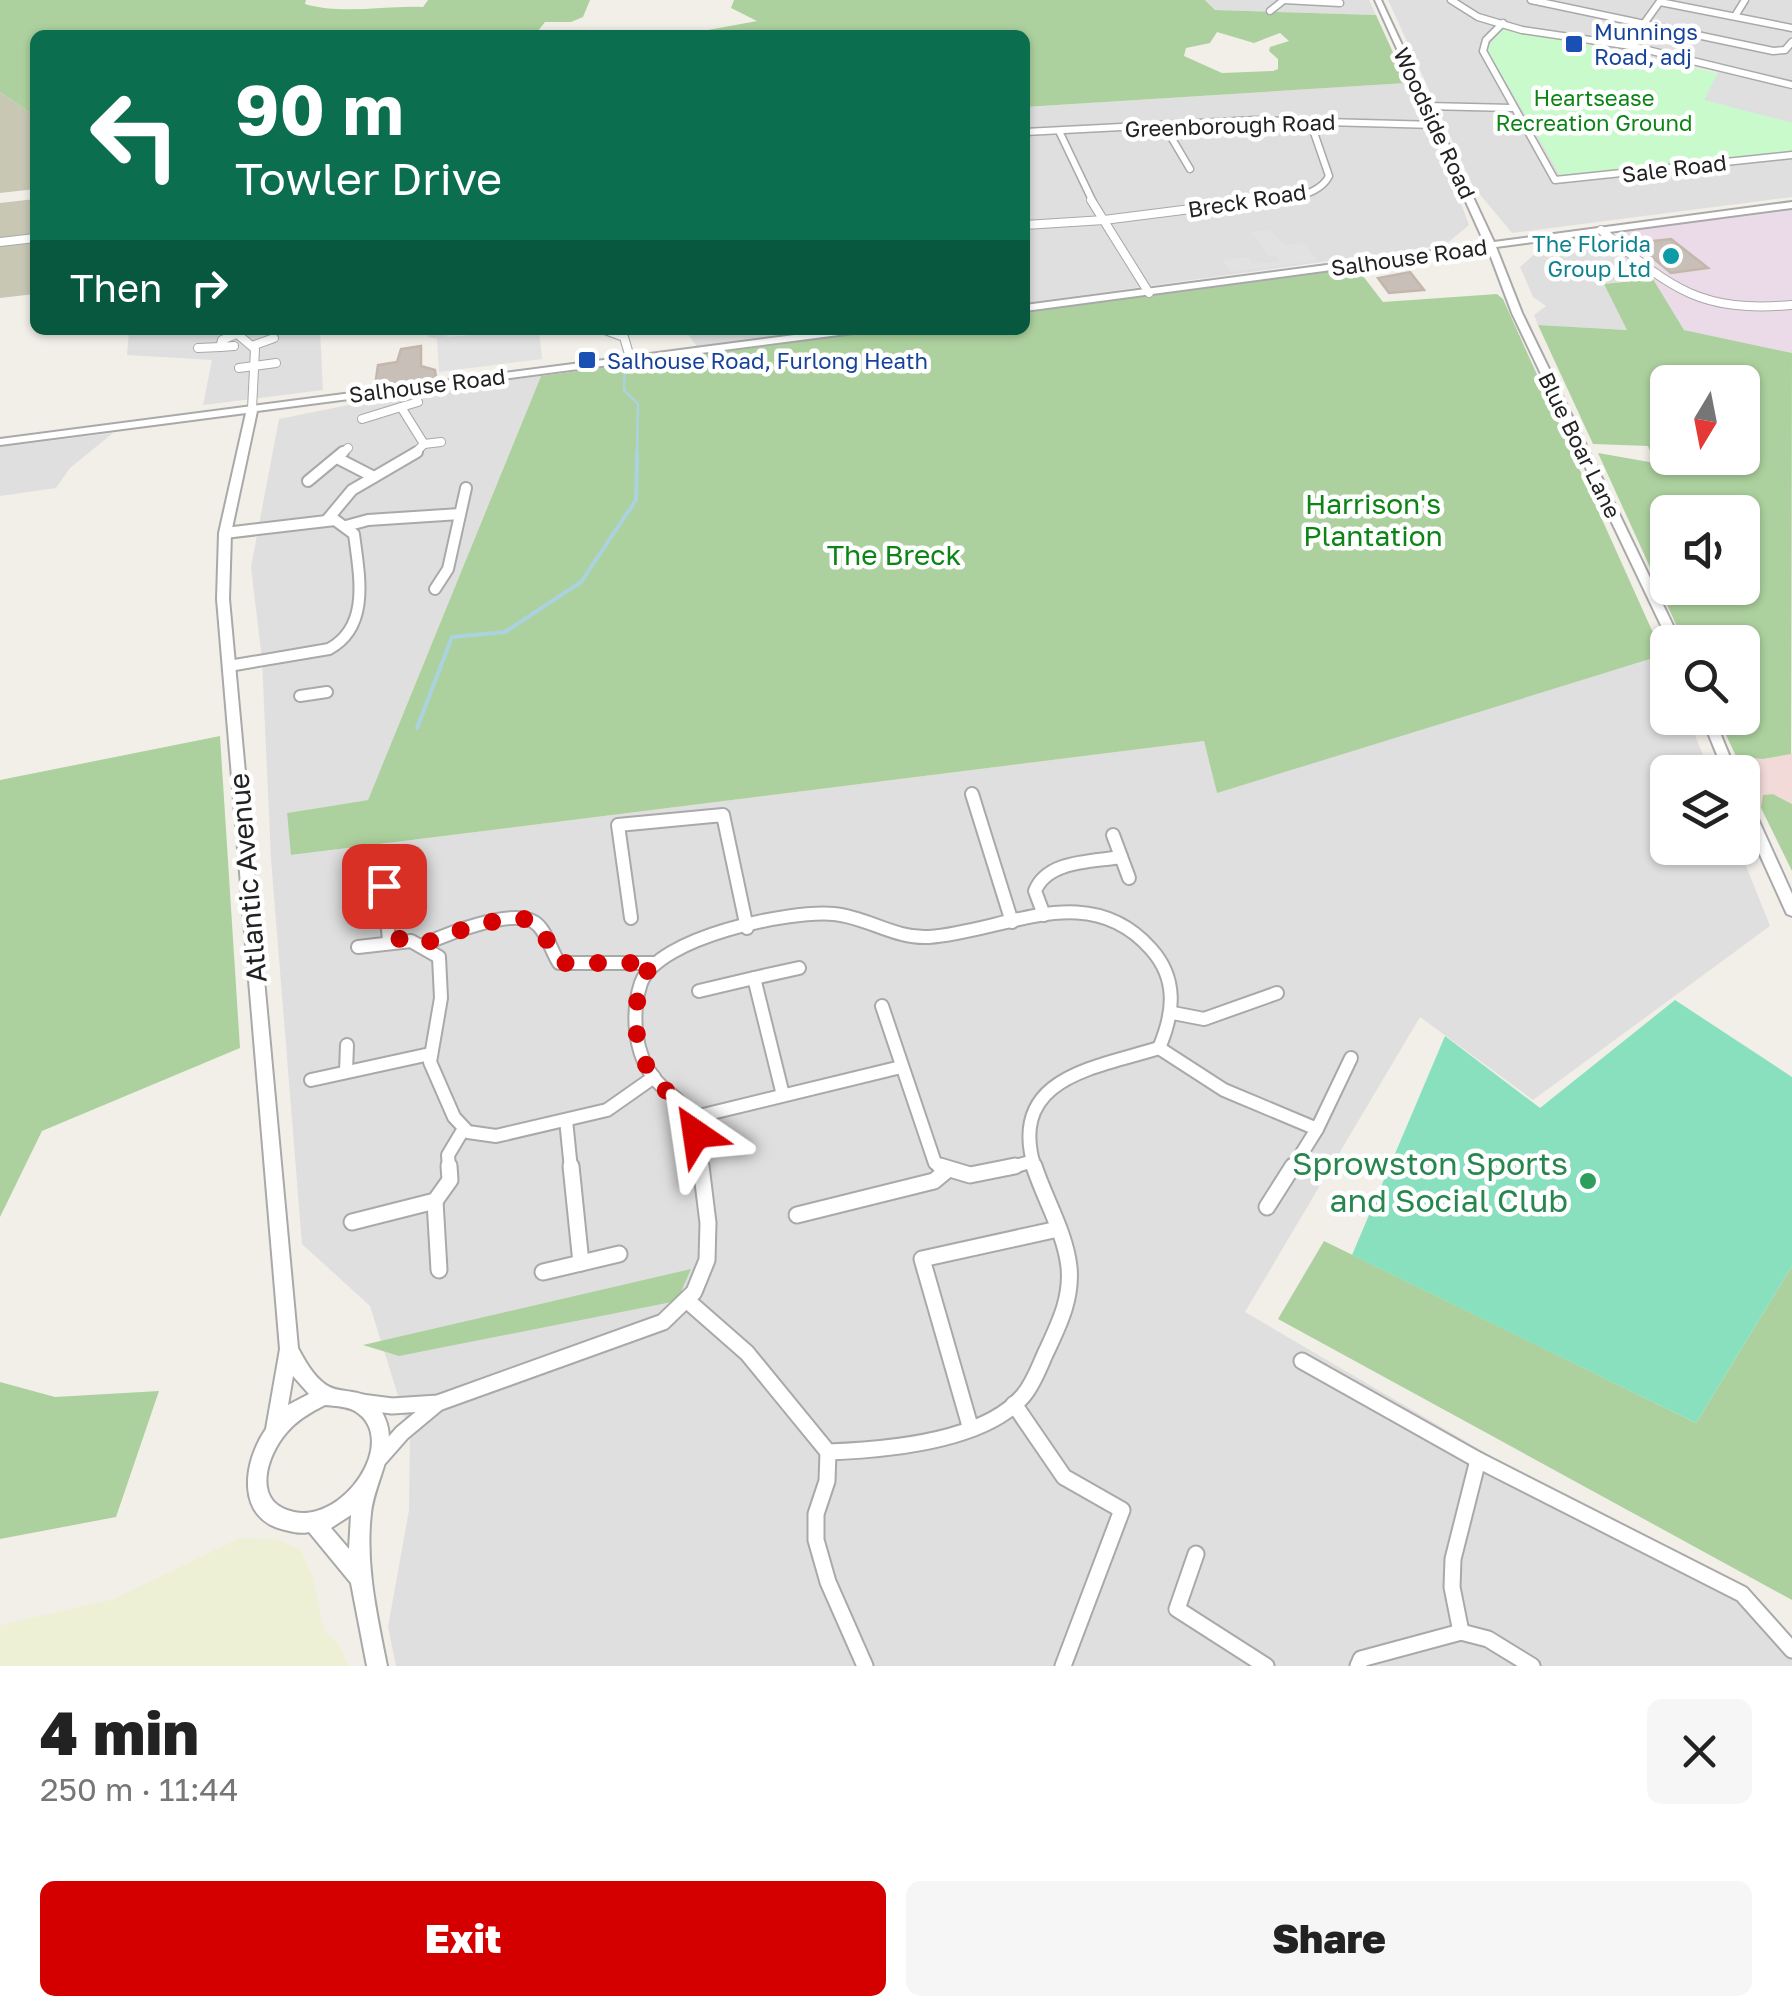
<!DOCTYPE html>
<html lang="en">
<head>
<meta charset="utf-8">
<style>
	:root { --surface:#fff; --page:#f6f6f6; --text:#222; --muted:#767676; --accent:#d40000 }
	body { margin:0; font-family:"Golos Text",sans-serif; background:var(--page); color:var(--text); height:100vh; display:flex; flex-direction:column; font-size:38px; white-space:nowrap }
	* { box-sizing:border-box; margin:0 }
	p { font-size:32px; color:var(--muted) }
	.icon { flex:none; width:55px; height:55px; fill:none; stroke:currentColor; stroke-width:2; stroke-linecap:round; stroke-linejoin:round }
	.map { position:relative; height:1666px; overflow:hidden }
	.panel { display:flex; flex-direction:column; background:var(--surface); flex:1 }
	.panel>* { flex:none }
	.guide { position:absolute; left:30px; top:30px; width:1000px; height:305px; border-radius:15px; box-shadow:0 2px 8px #0004; background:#0b6e4f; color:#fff; overflow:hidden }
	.needle { width:65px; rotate:190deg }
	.controls { position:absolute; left:1650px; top:365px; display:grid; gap:20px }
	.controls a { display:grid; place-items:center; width:110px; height:110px; border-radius:15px; background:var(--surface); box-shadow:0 2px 8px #0004; font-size:50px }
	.pin { position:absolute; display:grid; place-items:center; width:85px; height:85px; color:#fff; margin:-42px; border-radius:20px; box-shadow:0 5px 15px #0006 }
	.me { position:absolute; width:110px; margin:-55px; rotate:328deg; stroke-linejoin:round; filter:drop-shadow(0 0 8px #0008) }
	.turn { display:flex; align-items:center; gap:35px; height:210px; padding:0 40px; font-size:45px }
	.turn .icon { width:130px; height:130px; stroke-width:2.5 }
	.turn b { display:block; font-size:70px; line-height:85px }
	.then { display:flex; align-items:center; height:95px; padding:0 40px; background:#0003; gap:20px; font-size:38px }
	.round { display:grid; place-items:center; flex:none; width:105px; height:105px; border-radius:15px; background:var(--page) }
	.summary { display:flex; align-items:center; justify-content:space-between; height:170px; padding:0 40px }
	h1 { font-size:60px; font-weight:800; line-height:75px }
	.action { display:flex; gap:20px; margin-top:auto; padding:20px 40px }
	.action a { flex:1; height:115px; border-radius:15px; background:var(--accent); color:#fff; font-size:40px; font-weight:800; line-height:115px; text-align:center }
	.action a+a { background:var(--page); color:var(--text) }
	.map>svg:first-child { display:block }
</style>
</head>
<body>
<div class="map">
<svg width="1792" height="1666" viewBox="0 0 1792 1666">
	<rect width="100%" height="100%" fill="#f2efe9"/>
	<g fill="#e0dfdf">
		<polygon points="1205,0 1369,0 1376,15 1215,10"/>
		<polygon points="1388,0 1792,0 1792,123 1703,100 1717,72 1509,27 1792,152 1792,197 1512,233 1473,186"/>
		<polygon points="1407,83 1449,171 1469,225 1445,245 1025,303 1025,107"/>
		<polygon points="1598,241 1614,244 1653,279 1605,284 1628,330 1538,325 1534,315 1546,306 1533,297 1520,267 1543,247"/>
		<polygon points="129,330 320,330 323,390 203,405 212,360 127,355"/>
		<polygon points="685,330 828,330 697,347"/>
		<polygon points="541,376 368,800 287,813 292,855 1204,741 1217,792 1663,655 1667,666 1668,718 1688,718 1710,772 1668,772 1668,848 1739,848 1770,926 1533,1100 1420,1017 1245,1312 1752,1609 1792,1645 1792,1666 396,1666 388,1627 409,1510 410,1434 370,1306 302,1244 271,859 262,660 251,567 279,419 418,391"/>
		<polygon points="113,433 70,468 56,488 0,496 0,447"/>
	</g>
	<polygon fill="#f2dad9" points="1792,753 1792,804 1773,794 1764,795 1761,808 1736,756 1763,759"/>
	<polygon fill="#ebdbe8" points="1792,210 1792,353 1684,330 1653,279 1667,277 1619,236 1622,231"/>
	<g fill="#c7c7b4">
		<polygon points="0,92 35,116 35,189 0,193"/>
		<polygon points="35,199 35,294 0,298 0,203"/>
	</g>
	<polygon fill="#eef0d5" points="239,1538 276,1539 301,1550 313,1577 324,1630 338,1643 349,1666 0,1666 0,1625 114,1599"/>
	<g fill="#add19e" fill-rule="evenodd">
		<path d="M 0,0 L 306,0 L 305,4 C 343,15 385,5 423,7 L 428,0 L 590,0 L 583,17 L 571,22 L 545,22 L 538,31 L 559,35 L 631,31 L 643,35 L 35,35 L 35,116 L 0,92 Z"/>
		<path d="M 734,0 L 1205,0 L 1215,10 L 1376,15 L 1407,83 L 1025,107 L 1025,35 L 707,35 L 703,31 L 757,21 L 731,8 ZM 1217,32 L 1254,43 L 1280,33 L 1289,41 L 1270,47 L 1269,51 L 1278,59 L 1278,69 L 1273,71 L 1222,73 L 1184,56 L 1186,48 L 1210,43 Z"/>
		<polygon points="1356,267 1383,302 1497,294 1503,299 1663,655 1217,793 1204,741 291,855 287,813 368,800 541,376 886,330 1025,330 1025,311"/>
		<path d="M 1653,279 L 1684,330 L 1792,353 L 1791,754 L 1763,759 L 1736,756 L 1718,718 L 1742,718 L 1742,642 L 1684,642 L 1598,453 L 1655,463 L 1648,446 L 1593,444 L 1538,325 L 1627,330 L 1604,284 ZM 1668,382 L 1742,382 L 1742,458 L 1668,458 ZM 1668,512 L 1742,512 L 1742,588 L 1668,588 Z"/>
		<polygon points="220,736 240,1048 42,1131 0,1217 0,780"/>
		<polygon points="1773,794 1792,804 1792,871 1761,808 1763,795"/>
		<polygon points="1324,1241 1696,1423 1792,1266 1792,1600 1278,1319"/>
		<polygon points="691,1269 677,1301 399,1356 363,1345"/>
		<polygon points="0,1382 55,1397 159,1391 116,1517 0,1539"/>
	</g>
	<polygon fill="#c8facc" points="1505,27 1718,73 1704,100 1792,123 1792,152 1560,175 1488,51 1489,45"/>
	<polygon fill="#88e0be" points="1675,1000 1792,1077 1792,1266 1696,1423 1352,1255 1445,1036 1540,1108"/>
	<g fill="#e2e2e2">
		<polygon points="1270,230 1285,245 1304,243 1318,261 1230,272 1222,260 1248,257 1253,264 1280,261 1276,255 1268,256 1251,232"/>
		<polygon points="428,330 446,330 447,337 539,330 542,359 439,372 437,339 428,337"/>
	</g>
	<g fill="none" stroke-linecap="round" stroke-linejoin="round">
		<polyline stroke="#aad3df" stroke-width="2.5" points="625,365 624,390 638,404 637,455"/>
		<g stroke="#aad3df" stroke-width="4">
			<polyline points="637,459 637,452"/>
			<polyline points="417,728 452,637 505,632 581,582 636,500 637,461"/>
		</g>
	</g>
	<g fill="#c7bfb8" stroke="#c4b6ab" stroke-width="2.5">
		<polygon points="1671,239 1708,268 1671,273 1635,243"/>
		<polygon points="1410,272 1424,290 1389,293 1378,278"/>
		<polygon points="421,346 421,366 435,370 436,378 375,386 378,365 397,362 401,349"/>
	</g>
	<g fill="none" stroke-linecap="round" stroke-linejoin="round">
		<defs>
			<g id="minor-far4">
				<polyline points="1284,0 1340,3"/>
				<polyline points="1451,0 1478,17 1522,30 1631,46 1792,85"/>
				<polyline points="1531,0 1773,51 1785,50 1792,42"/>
				<polyline points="1660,2 1792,28"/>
				<polyline points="1270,11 1284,0"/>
				<polyline points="1735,16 1745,0"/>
				<polyline points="1503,23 1486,40 1483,51 1555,180 1792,155"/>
				<polyline points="1634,46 1635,36 1661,0"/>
				<polyline points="1427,106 1512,108"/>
				<polyline points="1164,125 1190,169"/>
				<polyline points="1059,131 1093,202"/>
				<polyline points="1025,132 1256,120 1436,125"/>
				<path d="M 1243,202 C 1268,199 1316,202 1329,176 L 1310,121"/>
			</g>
			<g id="minor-far3">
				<polyline points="1091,200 1149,293"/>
				<polyline points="1025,225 1104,220 1262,200"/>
				<path d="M 1601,230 C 1670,287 1698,313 1792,305"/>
				<polyline points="0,242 35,238"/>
				<polyline points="222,330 235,332 255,349 252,409"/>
				<polyline points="605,330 624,337 631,361"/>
				<polyline points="234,346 220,347 222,340 236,334"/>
				<polyline points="252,346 274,338"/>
				<polyline points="198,348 220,347"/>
				<polyline points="239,368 276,363"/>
				<polyline points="401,407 418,402"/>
				<polyline points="362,419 401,407 424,444 413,455"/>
				<polyline points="424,444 441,442"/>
				<polyline points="340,455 348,448"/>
			</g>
			<g id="minor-far2">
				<polyline points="337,458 374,477"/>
				<polyline points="308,481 343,452"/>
				<polyline points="327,520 352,490 417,452"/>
				<polyline points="346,526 368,520 460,514"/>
				<path d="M 225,533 L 335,520 L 354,534 C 359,575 371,626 329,649 L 229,666"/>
				<polyline points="435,589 448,569 466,488"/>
				<polyline points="300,696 327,692"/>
			</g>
			<g id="minor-far1">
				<polyline points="972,794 1012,922"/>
				<polyline points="1113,835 1129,878"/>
				<polyline points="381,858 389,940"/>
				<polyline points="360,863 405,853"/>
				<path d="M 1044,915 L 1035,891 C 1047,860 1092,862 1121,857"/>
				<polyline points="631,918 618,825 723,815 747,928"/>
				<path d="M 425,944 C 447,934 512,908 534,922 C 546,929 551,951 559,963 L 653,963"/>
				<polyline points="358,947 411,941 439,957 441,998 430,1062 454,1117 468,1132 496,1136 607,1110 654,1077"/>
				<polyline points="754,978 799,968"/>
				<polyline points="699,991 754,978 783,1095"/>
				<polyline points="882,1006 935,1163 943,1169"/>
				<polyline points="1173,1013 1204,1019 1277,993"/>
				<polyline points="1159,1048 1224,1090 1317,1129 1292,1169"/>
				<polyline points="346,1071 347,1045"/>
				<polyline points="311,1080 430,1054"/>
				<polyline points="691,1118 901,1067"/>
				<polyline points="566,1120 571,1169"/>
				<polyline points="1317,1129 1351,1058"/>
				<polyline points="449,1169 448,1155 463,1130"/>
				<path d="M 701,1169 C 699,1149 697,1127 686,1110 C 678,1097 663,1090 654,1078 C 634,1053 631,1013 641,983 C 658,937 789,910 834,914 C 867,917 895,939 929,937 C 1007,931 1088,878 1151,949 C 1178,979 1174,1013 1159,1048 C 1095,1068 1006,1077 1035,1169"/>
				<polyline points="1006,1169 1033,1161"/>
			</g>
			<g id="minor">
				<polyline points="571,1166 581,1263"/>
				<polyline points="940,1166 970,1175 1015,1166"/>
				<polyline points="435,1201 439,1270"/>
				<polyline points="1267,1207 1293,1166"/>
				<polyline points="797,1215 934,1181 945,1172"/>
				<polyline points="352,1222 435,1201 450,1180 449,1166"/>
				<polyline points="543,1272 619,1254"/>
				<polyline points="690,1303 747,1353 828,1452"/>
				<polyline points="1302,1361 1478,1460 1742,1594 1792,1650"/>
				<polyline points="361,1402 392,1406 438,1403 663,1322 694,1292 707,1260 708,1223 701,1166"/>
				<polyline points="1014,1404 1064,1477 1122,1510 1063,1666"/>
				<polyline points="970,1426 922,1259 1058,1229"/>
				<path d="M 828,1452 C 884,1450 984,1442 1023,1396 C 1035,1382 1040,1364 1048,1348 C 1060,1322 1072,1297 1069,1267 C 1065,1232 1045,1200 1034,1166"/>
				<polyline points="828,1452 827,1481 816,1514 816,1540 828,1582 865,1666"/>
				<polyline points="380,1458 402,1433 438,1403"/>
				<polyline points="1196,1554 1177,1609 1266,1666"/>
				<polyline points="1461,1632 1452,1587 1453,1559 1478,1460"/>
				<polyline points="1358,1666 1361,1659 1461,1632 1488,1639 1532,1666"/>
			</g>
			<g id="tertiary">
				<polygon points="1375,0 1381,0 1494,242 1792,202 1792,208 1496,247 1522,313 1681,642 1669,642 1512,313 1488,249 1025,311 1025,305 1485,244"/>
				<path d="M 832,330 L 859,330 L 854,333 L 257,411 L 231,533 L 229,599 L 298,1348 C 305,1361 313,1376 326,1385 C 342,1396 365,1385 380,1409 C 403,1444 375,1477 371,1513 C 365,1565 377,1615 387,1666 L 367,1666 L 351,1583 L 309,1532 C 300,1534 294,1532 285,1530 C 235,1519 243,1462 266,1429 L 280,1349 L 217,599 L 219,533 L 246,413 L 0,445 L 0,439 ZM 293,1376 L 309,1394 L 288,1405 ZM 325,1405 C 335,1406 346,1406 355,1411 C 401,1439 344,1523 294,1512 C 251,1503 266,1456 287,1432 C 297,1420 311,1412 325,1405 ZM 351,1515 L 349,1549 L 331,1528 Z"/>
				<polygon points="1702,718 1714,718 1736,772 1724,772"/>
				<polygon points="1742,794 1749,799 1792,894 1792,916 1787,914 1785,910 1742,815"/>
			</g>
		</defs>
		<use href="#minor-far4" stroke="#a9a9a9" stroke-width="9"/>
		<use href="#minor-far3" stroke="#a9a9a9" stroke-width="10"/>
		<use href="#minor-far2" stroke="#a9a9a9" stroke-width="14"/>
		<use href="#minor-far1" stroke="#a9a9a9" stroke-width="16"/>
		<use href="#minor" stroke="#a9a9a9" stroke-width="19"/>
		<use href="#tertiary" stroke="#a9a9a9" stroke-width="4"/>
		<use href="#minor-far4" stroke="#fff" stroke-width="6"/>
		<use href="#minor-far3" stroke="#fff" stroke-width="8"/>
		<use href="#minor-far2" stroke="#fff" stroke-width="10"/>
		<use href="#minor-far1" stroke="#fff" stroke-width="12"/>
		<use href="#minor" stroke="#fff" stroke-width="15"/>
		<use href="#tertiary" fill="#fff" fill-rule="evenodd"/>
	</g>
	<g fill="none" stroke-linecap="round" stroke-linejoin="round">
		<path stroke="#d40000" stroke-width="18" stroke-dasharray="0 32.4" d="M 384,886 L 389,940 L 406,938 L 424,944 C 445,934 514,910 534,922 C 546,930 549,952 560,963 L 653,963 C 630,991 630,1048 654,1077 C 671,1098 687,1108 696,1134"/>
	</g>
	<g fill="#1a4fb4" stroke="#fff" stroke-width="4">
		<rect x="1564" y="34" width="20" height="20" rx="5"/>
		<rect x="577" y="350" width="20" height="20" rx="5"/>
	</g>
	<circle fill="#0f9aa8" stroke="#fff" stroke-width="4" cx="1671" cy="256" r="10"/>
	<circle fill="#2e9e5b" stroke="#fff" stroke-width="4" cx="1588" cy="1181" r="10"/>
	<g text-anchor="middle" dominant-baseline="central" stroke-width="9" stroke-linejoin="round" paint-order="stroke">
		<g font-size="22" fill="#164399" stroke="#fff" text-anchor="start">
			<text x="1594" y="31">Munnings<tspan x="1594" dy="25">Road, adj</tspan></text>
			<text x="607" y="360">Salhouse Road, Furlong Heath</text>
		</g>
		<g font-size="22" fill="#0c8416" stroke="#fff">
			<text x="1594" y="97">Heartsease<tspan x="1594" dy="25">Recreation Ground</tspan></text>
		</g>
		<g font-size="22" fill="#222" stroke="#fff">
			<text transform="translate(1435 123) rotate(65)">Woodside Road</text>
			<text transform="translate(1230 125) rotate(-2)">Greenborough Road</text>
			<text transform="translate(1674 168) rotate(-7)">Sale Road</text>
			<text transform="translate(1247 200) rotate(-9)">Breck Road</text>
			<text transform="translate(1409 257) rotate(-8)">Salhouse Road</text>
			<text transform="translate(427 385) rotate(-7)">Salhouse Road</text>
			<text transform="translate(1580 445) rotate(64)">Blue Boar Lane</text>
		</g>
		<g font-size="22" fill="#0d838f" stroke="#fff" text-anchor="end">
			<text x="1651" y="243">The Florida<tspan x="1651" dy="25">Group Ltd</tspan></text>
		</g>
		<g font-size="28" fill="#0c8416" stroke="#fff">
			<text x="1373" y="503">Harrison's<tspan x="1373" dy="32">Plantation</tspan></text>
			<text x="894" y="554">The Breck</text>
		</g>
		<g font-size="28" fill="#222" stroke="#fff">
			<text transform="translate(247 878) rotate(-95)">Atlantic Avenue</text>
		</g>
		<g font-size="32" fill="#27864d" stroke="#fff" text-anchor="end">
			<text x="1568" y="1163">Sprowston Sports<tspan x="1568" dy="37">and Social Club</tspan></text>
		</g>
	</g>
</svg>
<div class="controls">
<a><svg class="needle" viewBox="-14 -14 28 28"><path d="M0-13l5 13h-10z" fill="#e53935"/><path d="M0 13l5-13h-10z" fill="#767676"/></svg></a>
<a><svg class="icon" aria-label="sound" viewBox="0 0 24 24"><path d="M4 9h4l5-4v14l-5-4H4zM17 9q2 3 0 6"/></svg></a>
<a><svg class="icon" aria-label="search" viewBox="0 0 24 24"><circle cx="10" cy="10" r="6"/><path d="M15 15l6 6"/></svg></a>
<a><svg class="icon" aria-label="layers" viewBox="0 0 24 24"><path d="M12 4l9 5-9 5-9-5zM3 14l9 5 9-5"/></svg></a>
</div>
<div class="pin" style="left:384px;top:886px;background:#d93025"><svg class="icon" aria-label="arrive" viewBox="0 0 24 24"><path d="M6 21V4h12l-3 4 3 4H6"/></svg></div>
<svg class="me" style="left:696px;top:1134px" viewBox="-20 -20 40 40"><path d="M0-17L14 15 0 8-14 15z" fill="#d40000" stroke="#fff" stroke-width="4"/></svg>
<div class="guide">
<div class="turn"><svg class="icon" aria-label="left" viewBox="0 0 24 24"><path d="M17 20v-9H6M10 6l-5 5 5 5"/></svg><div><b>90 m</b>Towler Drive</div></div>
<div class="then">Then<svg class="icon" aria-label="right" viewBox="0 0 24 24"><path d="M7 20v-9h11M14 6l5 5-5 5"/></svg></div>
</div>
</div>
<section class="panel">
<div class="summary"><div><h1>4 min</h1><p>250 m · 11:44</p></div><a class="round"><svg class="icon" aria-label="close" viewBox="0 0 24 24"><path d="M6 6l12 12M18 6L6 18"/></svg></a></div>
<div class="action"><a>Exit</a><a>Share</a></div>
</section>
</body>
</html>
